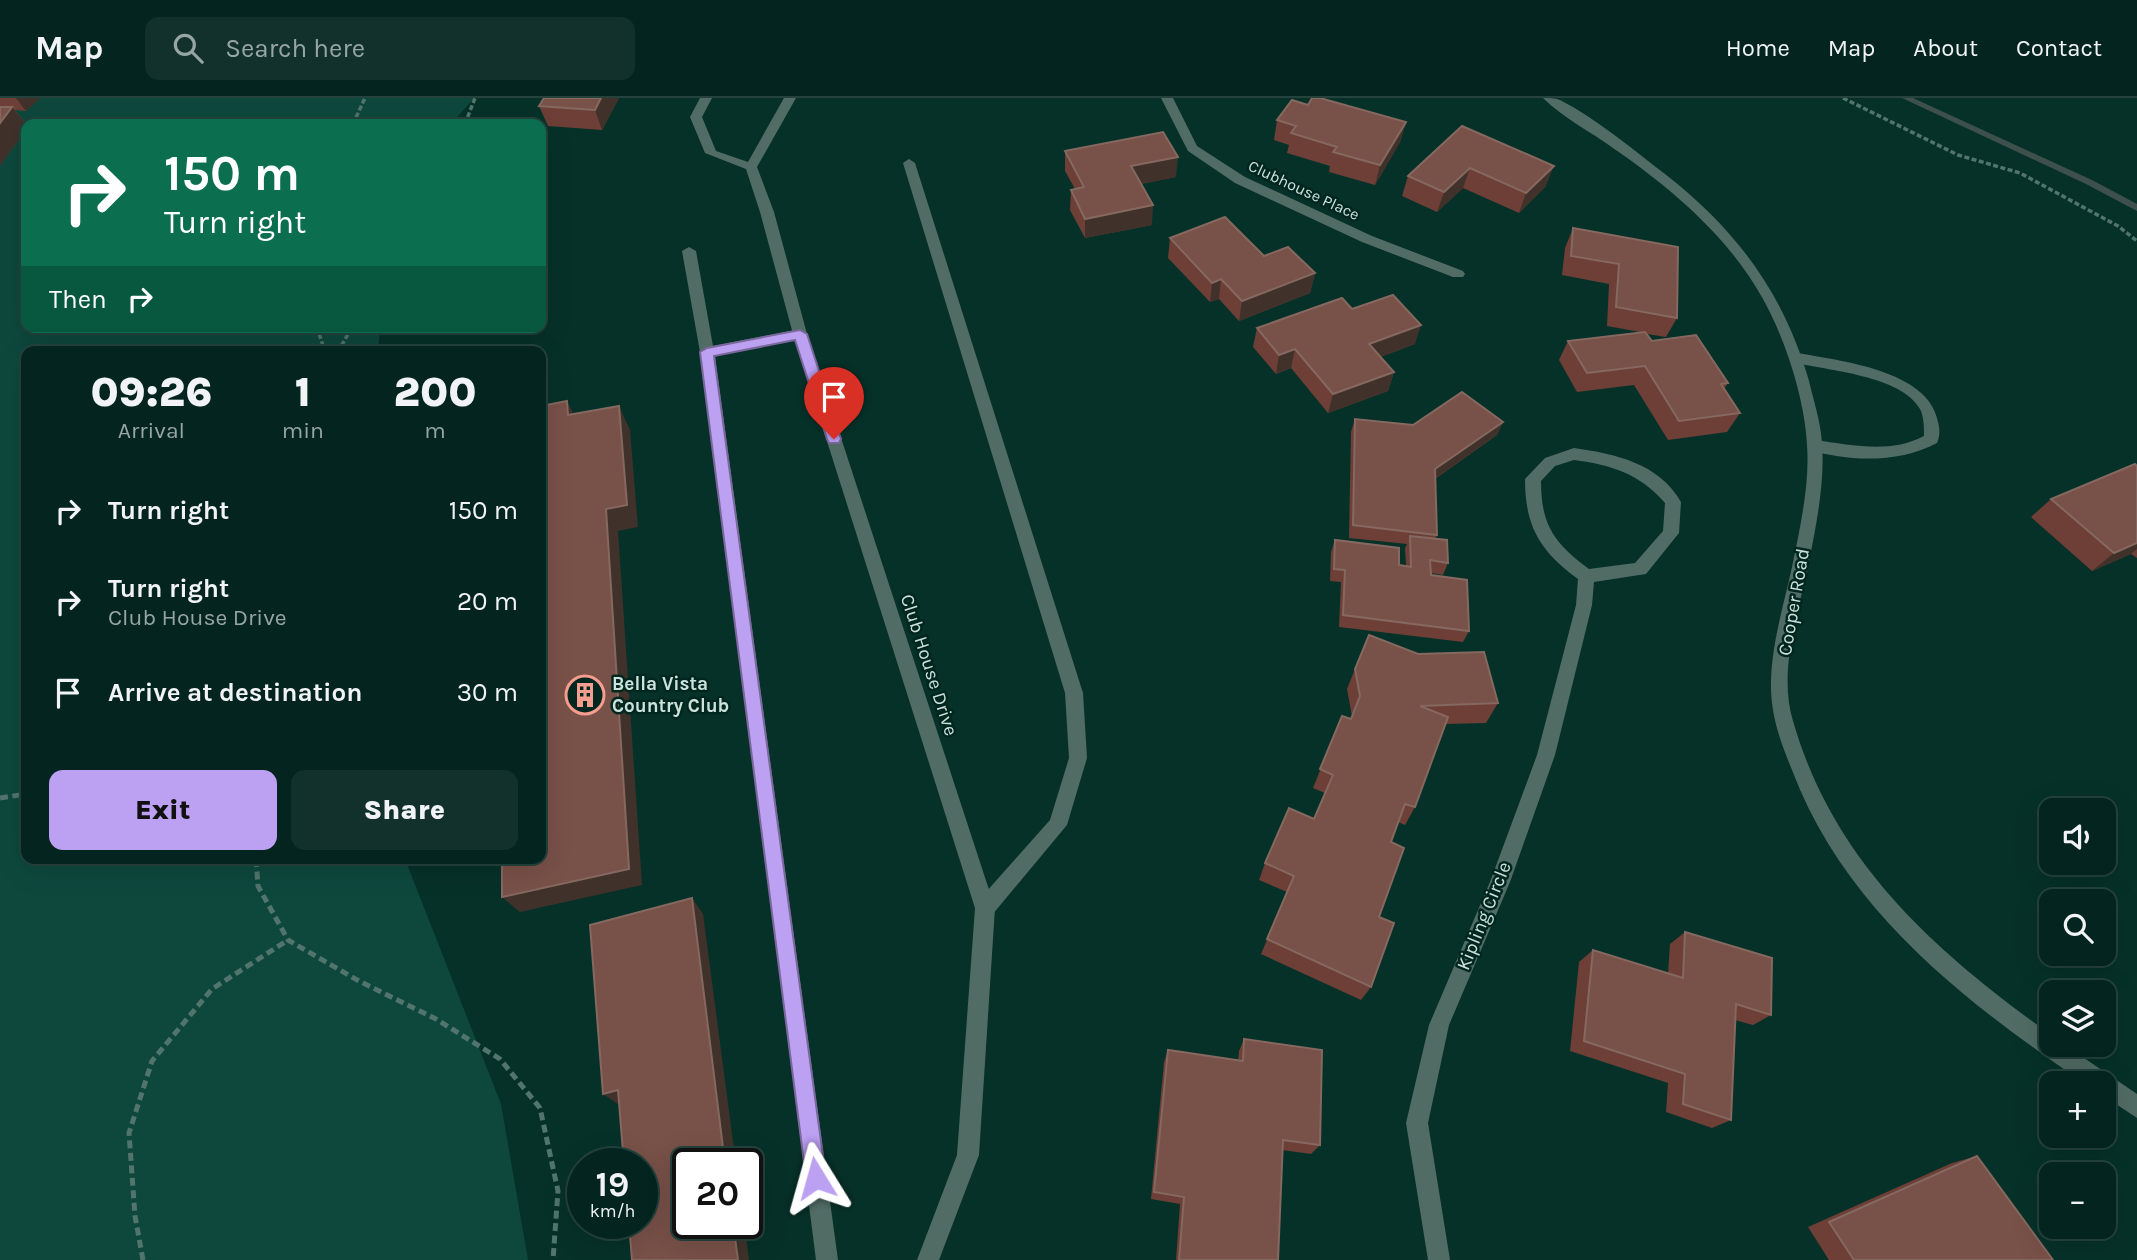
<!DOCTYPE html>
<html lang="en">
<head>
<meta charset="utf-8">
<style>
	:root { --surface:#04251f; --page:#12312c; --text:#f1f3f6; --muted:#97a5a4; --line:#25423d; --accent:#bca0f2 }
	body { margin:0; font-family:Karla,sans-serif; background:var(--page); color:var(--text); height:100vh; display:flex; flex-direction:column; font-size:26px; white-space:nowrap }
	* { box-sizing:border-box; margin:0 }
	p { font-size:23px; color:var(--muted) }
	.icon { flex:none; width:38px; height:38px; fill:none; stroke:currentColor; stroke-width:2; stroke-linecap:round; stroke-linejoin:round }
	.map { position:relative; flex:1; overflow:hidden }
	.sheet { position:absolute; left:21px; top:248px; width:525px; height:518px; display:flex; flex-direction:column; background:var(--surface); border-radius:14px; box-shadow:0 7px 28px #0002,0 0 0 2px var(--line) }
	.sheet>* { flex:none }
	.hud { position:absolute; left:21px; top:21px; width:525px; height:214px; border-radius:14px; box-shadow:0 7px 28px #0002,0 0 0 2px var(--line); background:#0b6e4f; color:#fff; overflow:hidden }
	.fabs { position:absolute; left:2039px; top:700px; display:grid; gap:14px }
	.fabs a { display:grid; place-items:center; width:77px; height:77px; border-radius:14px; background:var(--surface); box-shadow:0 7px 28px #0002,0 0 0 2px var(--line); font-size:35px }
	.speed { position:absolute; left:567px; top:1050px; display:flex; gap:14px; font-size:35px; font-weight:700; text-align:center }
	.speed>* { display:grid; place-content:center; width:91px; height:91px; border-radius:50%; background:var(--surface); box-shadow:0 7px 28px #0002,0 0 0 2px var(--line); line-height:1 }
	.speed small { font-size:18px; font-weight:400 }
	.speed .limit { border:4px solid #111; border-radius:10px; background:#fff; color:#111 }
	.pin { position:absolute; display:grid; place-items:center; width:60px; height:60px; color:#fff; margin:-72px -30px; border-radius:50% 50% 50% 0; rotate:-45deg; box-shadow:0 0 7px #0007 }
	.pin .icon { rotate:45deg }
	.me { position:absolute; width:77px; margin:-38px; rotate:352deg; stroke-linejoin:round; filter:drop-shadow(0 0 5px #0008) }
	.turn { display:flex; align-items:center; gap:24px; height:147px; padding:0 28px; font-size:32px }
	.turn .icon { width:91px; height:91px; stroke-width:2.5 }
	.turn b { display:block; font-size:49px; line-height:60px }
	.then { display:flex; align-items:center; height:66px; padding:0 28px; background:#0003; gap:14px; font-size:26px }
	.eta { display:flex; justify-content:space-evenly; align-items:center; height:119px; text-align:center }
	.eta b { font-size:42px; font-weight:800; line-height:49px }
	.primary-button { display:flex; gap:14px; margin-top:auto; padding:14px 28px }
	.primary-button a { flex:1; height:80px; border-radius:14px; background:var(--accent); color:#111; font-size:28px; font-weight:800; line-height:80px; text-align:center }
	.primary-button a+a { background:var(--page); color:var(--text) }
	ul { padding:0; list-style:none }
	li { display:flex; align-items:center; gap:21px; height:91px; padding:0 28px }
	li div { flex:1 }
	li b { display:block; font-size:26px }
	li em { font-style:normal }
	header { display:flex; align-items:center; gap:42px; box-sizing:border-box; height:98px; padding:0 35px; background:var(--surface); border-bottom:2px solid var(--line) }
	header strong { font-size:33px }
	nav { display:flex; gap:38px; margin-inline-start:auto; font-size:24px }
	.search { width:490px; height:63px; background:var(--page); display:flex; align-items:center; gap:18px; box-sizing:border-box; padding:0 24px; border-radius:14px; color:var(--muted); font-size:26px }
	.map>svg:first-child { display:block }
</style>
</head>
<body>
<header>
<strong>Map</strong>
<div class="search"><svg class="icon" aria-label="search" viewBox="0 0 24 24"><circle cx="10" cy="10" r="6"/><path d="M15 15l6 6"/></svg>Search here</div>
<nav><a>Home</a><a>Map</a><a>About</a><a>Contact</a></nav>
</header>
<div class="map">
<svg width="2137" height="1162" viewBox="0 0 2137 1162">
	<rect width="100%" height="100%" fill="#063129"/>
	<polygon fill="#0e483d" points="0,0 474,0 451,26 26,26 26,229 380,229 378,254 26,254 26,761 405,761 501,1006 528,1162 0,1162"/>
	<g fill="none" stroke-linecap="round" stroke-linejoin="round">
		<polygon fill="#3e504c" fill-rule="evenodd" points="1902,0 1913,0 2092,82 2137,106 2137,113 2086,86"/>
		<g stroke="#51746c" stroke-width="3.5" stroke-dasharray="5 2.5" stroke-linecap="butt">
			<polyline points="1843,0 1958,57 2020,75 2118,128 2137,143"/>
			<polyline points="353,26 365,0"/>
			<polyline points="465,26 475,0"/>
			<polyline points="317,229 325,254"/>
			<polyline points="338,254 352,229"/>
		</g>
		<g stroke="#51746c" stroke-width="5" stroke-dasharray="8 4.5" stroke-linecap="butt">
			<polyline points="0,700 26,696"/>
			<polyline points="256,761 258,788 288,842 359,883 436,921 500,961 540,1010 558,1093 553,1162"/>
			<polyline points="143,1162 135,1118 129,1035 152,963 212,891 288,842"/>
		</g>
		<g fill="#516c65" fill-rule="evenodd">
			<polygon points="909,61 915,65 1083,595 1087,660 1067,727 992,817 985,819 978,817 975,810 978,803 1050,722 1069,660 1065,595 903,65"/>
			<polygon points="689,149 696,153 713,248 800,231 807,236 800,241 715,258 838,1162 816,1162 700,254 682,153"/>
		</g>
		<g fill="#516c65" fill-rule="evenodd">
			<polygon points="700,0 712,0 702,19 716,53 748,64 784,0 796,0 757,69 774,114 807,236 995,810 979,1057 939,1162 917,1162 957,1057 975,810 793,236 760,114 746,71 705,55 690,19"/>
			<polygon points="1161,0 1173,0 1197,48 1245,79 1372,138 1463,173 1465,176 1463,179 1453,179 1362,144 1235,85 1188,53"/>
			<path d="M 1798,255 C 1840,263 1929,272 1938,324 C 1940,331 1940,338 1937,345 C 1900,365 1850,364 1810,352 L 1807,348 L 1815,342 C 1852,347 1890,356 1924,338 C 1924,329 1924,319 1920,311 C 1901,277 1827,273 1793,264 L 1791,260 Z"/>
			<path d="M 1574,350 C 1615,356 1659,365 1681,404 L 1679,435 L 1646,476 L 1594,484 L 1592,507 L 1555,657 L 1510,784 L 1449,927 L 1428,1025 L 1450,1162 L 1428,1162 L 1406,1025 L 1429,927 L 1490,784 L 1537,657 L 1576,507 L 1578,481 C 1540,453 1525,429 1525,381 L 1545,360 ZM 1574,362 C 1612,367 1640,376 1665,405 L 1663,433 L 1635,465 L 1589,471 C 1554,445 1541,427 1541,383 L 1555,368 Z"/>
		</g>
		<path fill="#516c65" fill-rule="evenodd" d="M 1543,0 C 1549,0 1555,0 1560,2 C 1597,21 1632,51 1665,76 C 1737,132 1784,196 1809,283 C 1814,304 1821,325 1822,346 C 1825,385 1816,429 1808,468 C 1798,517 1778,574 1793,623 C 1834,765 1935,853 2051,937 L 2051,947 L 2065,947 L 2137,996 L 2137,1020 L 2104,998 L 2104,985 L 2084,985 C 1964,903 1845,812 1792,672 C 1780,643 1770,615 1771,583 C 1772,544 1784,506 1792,469 C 1800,430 1810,386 1807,347 C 1805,302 1785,240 1763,201 C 1728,138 1671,90 1613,50 C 1591,34 1562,19 1543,0 Z"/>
	</g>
	<g fill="#6d3f36">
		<polygon points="0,0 40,0 26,13 15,12 26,26 26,31 0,68"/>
		<polygon points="544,0 619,0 602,32 548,28 539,8"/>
		<polygon points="1308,7 1406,24 1400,44 1375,87 1329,74 1330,68 1287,55 1289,47 1274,42 1277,22"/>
		<polygon points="1462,28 1546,88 1519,115 1463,90 1437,114 1402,98 1408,78"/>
		<polygon points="1065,53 1176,79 1141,86 1152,127 1085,140 1070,112 1071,92 1075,91 1065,73"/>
		<polygon points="1573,130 1678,149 1677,220 1666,239 1647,236 1652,243 1728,285 1724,291 1740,315 1727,334 1668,342 1634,287 1577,294 1559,262 1568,243 1640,234 1607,228 1609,186 1562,177 1565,150"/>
		<polygon points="1170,140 1264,158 1315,175 1310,195 1239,223 1219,201 1210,204 1168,160"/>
		<polygon points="1352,211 1415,246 1380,259 1394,274 1388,293 1328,315 1291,270 1276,276 1253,249 1257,230"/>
		<polygon points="1355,321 1413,327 1503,324 1497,337 1435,381 1437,437 1435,441 1448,465 1443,477 1431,475 1431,477 1469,533 1463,544 1339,529 1341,484 1330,483 1331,454 1335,442 1399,467 1406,468 1405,450 1407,446 1349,440 1351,334"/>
		<polygon points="2137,368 2137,460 2131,456 2092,473 2031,419 2051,401"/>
		<polygon points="1355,571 1498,605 1486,625 1446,626 1415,709 1405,727 1398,724 1391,744 1379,819 1371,889 1361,902 1261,856 1287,794 1259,782 1265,765 1314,721 1325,695 1313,690 1342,618 1351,621 1352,618 1347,591"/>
		<polygon points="1685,834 1771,917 1753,927 1735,922 1731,1022 1712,1030 1666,1014 1668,985 1570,953 1579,864 1593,852 1668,876 1670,846"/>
		<polygon points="1244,941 1320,1047 1311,1056 1282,1052 1278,1162 1176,1162 1180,1106 1151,1101 1164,964 1168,952 1238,963 1239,953"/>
		<polygon points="1977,1058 2053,1162 1829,1162 1808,1129 1952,1065"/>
	</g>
	<g fill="#40322a">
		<polygon points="16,0 40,0 26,13"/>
		<polygon points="601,0 619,0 602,32 595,12"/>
		<polygon points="12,9 26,26 26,31 0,68 0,25"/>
		<polygon points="1406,24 1400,44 1375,87 1380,67"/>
		<polygon points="1178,59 1176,79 1130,88 1131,68"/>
		<polygon points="1554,68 1546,88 1519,115 1526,95"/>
		<polygon points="1470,70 1463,90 1437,114 1444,94"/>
		<polygon points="1153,107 1152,127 1085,140 1085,121"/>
		<polygon points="1315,175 1310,195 1239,223 1242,203"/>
		<polygon points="1221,181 1219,201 1210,204 1212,185"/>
		<polygon points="1421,227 1415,246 1363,265 1369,246"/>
		<polygon points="1295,251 1291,270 1276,276 1279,257"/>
		<polygon points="1394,274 1388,293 1328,315 1333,296"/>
		<polygon points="567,303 579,327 568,317"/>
		<polygon points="619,308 630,332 638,429 618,433 642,787 520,814 502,799"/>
		<polygon points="1503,324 1497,337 1430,384 1435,371"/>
		<polygon points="2137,445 2137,451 2131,456 2092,473 2114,455"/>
		<polygon points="692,800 703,816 736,1066 725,1066"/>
		<polygon points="618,992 619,1007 603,996"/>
		<polygon points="733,1125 744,1125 749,1162 738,1162"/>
	</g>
	<g fill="#785148" stroke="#85685f" stroke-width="2">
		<polygon points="544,0 601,0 595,12 539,8"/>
		<polygon points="1312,0 1320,0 1406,24 1380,67 1333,54 1337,49 1291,35 1296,28 1277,22 1292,2 1308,7"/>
		<polygon points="0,9 12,9 0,25"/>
		<polygon points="1462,28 1554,68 1526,95 1470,70 1444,94 1408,78"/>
		<polygon points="1163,34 1178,59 1131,68 1153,107 1085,121 1071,92 1084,89 1065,53"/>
		<polygon points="1225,119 1264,158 1288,149 1315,175 1242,203 1221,181 1212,185 1170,140"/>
		<polygon points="1573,130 1678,149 1677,220 1616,209 1619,166 1571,158"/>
		<polygon points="1393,197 1421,227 1369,246 1394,274 1333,296 1295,251 1279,257 1257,230 1342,200 1352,211"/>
		<polygon points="1645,234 1652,243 1696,237 1728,285 1721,286 1740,315 1679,323 1645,268 1587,275 1568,243"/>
		<polygon points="1462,294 1503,324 1435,371 1437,437 1353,427 1355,321 1413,327"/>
		<polygon points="567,303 568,317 619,308 627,407 606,411 629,771 502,799 502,761 541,761 541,308"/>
		<polygon points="2135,366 2137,368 2137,445 2114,455 2051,401"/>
		<polygon points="1410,438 1447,442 1448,465 1430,462 1431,477 1467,482 1469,533 1343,517 1345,472 1334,471 1335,442 1399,450 1399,467 1411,469"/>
		<polygon points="1369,537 1418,556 1484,554 1498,605 1420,608 1448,619 1415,709 1405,706 1391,744 1404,750 1379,819 1394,825 1371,889 1267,841 1294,778 1265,765 1289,710 1314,721 1333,677 1320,671 1342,618 1351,621 1360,598 1355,571"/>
		<polygon points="692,800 725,1066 688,1066 688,1125 733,1125 738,1162 632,1162 629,1125 642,1125 642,1066 624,1066 618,992 603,996 590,827"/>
		<polygon points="1685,834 1772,860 1771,917 1736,906 1731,1022 1683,1006 1685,976 1584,943 1593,852 1683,880"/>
		<polygon points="1244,941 1322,952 1320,1047 1283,1042 1278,1162 1179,1162 1184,1099 1154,1094 1168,952 1243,963"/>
		<polygon points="1977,1058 2053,1162 1854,1162 1829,1124"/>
	</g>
	<polygon fill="#bca0f2" stroke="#7a689d" stroke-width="2" points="800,232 807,236 841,341 839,345 829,345 827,341 795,242 714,258 826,1080 823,1087 816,1090 809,1087 806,1080 700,254 707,250"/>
	<defs>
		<symbol id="building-ring" viewBox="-11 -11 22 22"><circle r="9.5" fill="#00271f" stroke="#f59d8e" stroke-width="1.5"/><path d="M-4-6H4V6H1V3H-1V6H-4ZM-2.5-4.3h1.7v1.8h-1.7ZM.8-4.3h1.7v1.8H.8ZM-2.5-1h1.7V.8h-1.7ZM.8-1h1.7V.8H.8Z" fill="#f59d8e"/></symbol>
	</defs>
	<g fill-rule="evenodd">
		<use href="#building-ring" x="563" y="575" width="44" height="44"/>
	</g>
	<g text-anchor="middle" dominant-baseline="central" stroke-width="5" stroke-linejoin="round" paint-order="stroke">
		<g font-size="16" fill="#cde2db" stroke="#00271f">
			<text transform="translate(1304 92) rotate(25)">Clubhouse Place</text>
		</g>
		<g font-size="19" fill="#cde2db" stroke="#00271f">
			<text transform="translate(1794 504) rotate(-80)">Cooper Road</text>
			<text transform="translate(929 567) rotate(72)">Club House Drive</text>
			<text transform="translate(1484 818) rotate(-68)">Kipling Circle</text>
		</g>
		<g font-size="19" font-weight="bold" fill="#cde2db" stroke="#00271f" text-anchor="start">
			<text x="612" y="586">Bella Vista<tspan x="612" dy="22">Country Club</tspan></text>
		</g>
	</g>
</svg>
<div class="fabs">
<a><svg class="icon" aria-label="sound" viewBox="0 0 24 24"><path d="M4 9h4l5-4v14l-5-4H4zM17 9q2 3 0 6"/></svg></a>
<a><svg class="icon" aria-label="search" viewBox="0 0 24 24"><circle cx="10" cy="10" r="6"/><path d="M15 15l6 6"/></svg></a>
<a><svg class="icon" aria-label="layers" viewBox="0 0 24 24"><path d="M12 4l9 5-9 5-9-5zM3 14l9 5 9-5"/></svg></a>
<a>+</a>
<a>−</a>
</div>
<div class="speed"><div>19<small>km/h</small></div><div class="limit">20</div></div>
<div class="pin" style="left:834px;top:341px;background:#d93025"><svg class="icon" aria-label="arrive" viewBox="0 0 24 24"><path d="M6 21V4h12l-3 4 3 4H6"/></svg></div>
<svg class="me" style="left:816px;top:1080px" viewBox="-20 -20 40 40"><path d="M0-17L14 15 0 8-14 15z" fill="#bca0f2" stroke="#fff" stroke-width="4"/></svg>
<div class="hud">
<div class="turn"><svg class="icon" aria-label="right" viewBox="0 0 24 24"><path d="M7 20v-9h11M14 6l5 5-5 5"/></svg><div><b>150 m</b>Turn right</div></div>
<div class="then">Then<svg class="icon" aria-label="right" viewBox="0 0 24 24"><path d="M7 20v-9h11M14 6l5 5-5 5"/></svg></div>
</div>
<section class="sheet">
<div class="eta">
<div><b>09:26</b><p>Arrival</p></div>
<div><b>1</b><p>min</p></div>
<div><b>200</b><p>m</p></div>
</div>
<ul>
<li><svg class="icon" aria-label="right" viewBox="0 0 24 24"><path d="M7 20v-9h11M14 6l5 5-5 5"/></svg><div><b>Turn right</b></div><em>150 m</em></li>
<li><svg class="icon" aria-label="right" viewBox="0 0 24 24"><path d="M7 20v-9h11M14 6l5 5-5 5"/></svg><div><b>Turn right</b><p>Club House Drive</p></div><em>20 m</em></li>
<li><svg class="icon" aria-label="arrive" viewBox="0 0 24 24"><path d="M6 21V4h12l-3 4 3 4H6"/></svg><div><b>Arrive at destination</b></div><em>30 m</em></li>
</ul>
<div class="primary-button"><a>Exit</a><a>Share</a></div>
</section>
</div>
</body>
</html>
